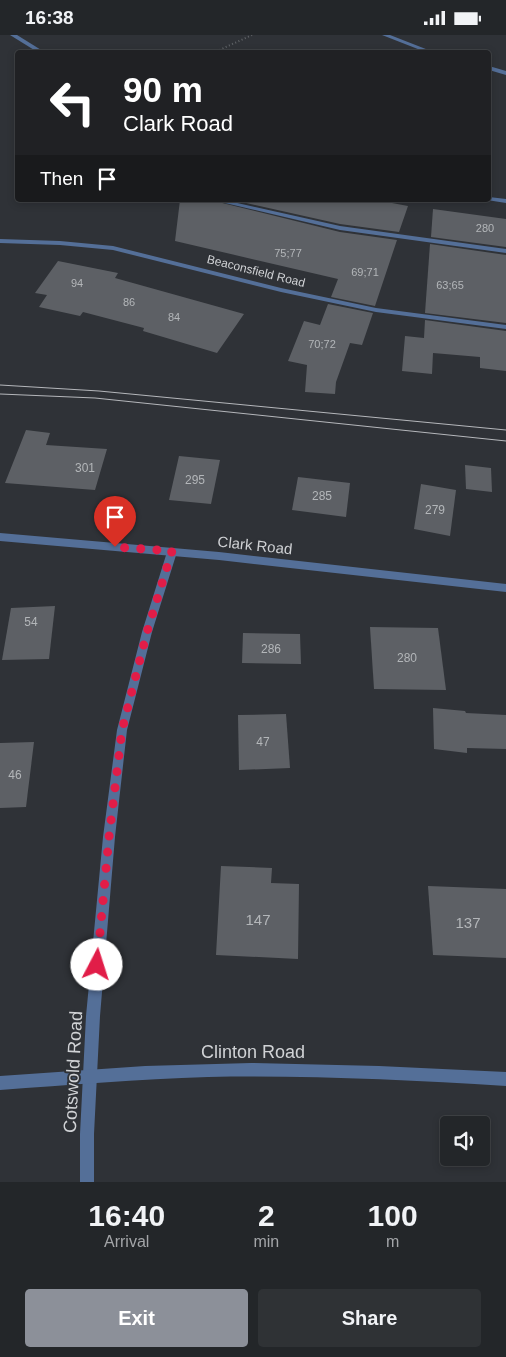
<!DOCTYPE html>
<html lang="en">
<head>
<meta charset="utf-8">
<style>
	:root { --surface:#232629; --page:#2f3235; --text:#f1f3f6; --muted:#a3a5a8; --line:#404346; --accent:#8c9099 }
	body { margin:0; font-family:Arial,sans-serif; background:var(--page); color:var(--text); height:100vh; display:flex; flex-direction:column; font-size:19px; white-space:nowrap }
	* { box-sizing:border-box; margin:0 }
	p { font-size:16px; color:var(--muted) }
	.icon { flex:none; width:28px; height:28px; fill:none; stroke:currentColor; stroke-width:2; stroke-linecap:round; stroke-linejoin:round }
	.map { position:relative; height:1147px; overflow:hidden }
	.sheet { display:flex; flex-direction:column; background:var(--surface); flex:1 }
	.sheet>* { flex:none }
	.top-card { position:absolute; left:15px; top:15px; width:476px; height:152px; border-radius:5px; box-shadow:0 2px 8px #0003,0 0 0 1px var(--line); background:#202124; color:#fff; overflow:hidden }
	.fabs { position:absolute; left:440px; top:1081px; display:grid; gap:10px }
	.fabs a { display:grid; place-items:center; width:50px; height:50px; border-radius:5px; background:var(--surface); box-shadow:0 2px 8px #0003,0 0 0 1px var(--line); font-size:25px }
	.pin { position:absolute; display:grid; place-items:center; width:42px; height:42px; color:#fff; margin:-51px -21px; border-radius:50% 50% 50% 0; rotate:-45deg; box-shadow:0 0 5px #0007 }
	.pin .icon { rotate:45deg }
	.me { position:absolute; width:55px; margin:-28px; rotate:5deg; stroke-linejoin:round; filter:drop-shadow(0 0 4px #0008) }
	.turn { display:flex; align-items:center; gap:18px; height:105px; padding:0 25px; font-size:22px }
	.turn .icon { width:65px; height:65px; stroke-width:2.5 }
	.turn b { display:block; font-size:35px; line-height:42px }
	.then { display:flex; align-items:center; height:48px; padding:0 25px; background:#0003; gap:10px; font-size:19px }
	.eta { display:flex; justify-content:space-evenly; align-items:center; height:85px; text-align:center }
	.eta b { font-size:30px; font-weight:700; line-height:35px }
	.button { display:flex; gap:10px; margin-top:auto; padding:10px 25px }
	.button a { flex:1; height:58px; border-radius:5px; background:var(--accent); color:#fff; font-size:20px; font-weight:700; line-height:58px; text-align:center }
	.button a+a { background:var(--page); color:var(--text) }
	.status { display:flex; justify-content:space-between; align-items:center; height:35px; padding:0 25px; background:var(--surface); direction:ltr }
	.status svg { height:14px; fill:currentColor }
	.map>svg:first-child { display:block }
</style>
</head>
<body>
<div class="status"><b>16:38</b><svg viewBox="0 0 49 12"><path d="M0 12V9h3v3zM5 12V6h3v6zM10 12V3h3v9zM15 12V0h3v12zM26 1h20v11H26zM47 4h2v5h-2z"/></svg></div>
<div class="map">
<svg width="506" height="1147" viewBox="0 0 506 1147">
	<rect width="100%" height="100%" fill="#2f3237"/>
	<g fill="#5d6065">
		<polygon points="180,165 210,165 340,197 397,205 375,271 331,262 338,244 175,206"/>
		<polygon points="233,165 376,165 408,171 399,197 340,189"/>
		<polygon points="433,174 506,184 506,212 431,202"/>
		<polygon points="430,209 506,220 506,288 425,278"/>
		<polygon points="58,226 118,238 115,243 244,279 217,318 143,296 144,293 83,277 80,281 39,272 47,260 35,258"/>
		<polygon points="328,269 373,278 362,310 350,308 336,347 335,359 305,357 307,330 288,326 304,286 320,290"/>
		<polygon points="425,285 506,296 506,336 480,333 480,322 433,318 432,339 402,336 405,301 424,303"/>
		<polygon points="26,395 50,398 46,410 107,414 95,455 5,448"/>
		<polygon points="179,421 220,425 211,469 169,465"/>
		<polygon points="465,430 491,433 492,457 466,454"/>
		<polygon points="298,442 350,448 346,482 292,475"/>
		<polygon points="421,449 456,455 450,501 414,494"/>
		<polygon points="55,571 49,624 2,625 11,573"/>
		<polygon points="370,592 438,593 446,655 374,654"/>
		<polygon points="243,598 300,599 301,629 242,628"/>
		<polygon points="433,673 465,676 466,678 506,680 506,714 467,713 467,718 434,714"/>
		<polygon points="286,679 290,733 239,735 238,680"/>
		<polygon points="34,707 26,772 0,773 0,708"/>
		<polygon points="221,831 272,833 271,848 299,849 298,924 216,920"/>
		<polygon points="428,851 506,854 506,923 433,920"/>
	</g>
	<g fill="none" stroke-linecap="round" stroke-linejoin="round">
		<polyline stroke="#616468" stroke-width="2" stroke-dasharray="1 2.5" stroke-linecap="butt" points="213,18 252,0"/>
		<polygon fill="#546f98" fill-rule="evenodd" points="212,165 224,165 340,191 506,214 506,218 340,195"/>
		<g fill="#546f98" fill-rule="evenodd">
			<polygon points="382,0 390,0 436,18 428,18"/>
			<polygon points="489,31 506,36 506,40 489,35"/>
			<polygon points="0,204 60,206 113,211 281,253 376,273 506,290 506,294 376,277 281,257 113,215 60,210 0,208"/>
			<polygon points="172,513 177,517 152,597 127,695 115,802 100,981 94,1099 94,1147 80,1147 80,1099 86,981 103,802 117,695 142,597 167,517"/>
		</g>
		<g fill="#546f98" fill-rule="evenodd">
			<polygon points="10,0 17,0 46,18 39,18"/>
			<polygon points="489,162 506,164 506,168 487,165 489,165"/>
			<polygon points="0,498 219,517 506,549 506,557 219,525 0,506"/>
			<path d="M 251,1028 L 379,1031 L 506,1037 L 506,1051 C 407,1045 307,1040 208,1042 C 138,1044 69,1050 0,1055 L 0,1041 L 145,1031 Z"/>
		</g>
		<g stroke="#b5b7bb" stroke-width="1">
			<polyline points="0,350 99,356 506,395"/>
			<polyline points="0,359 95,363 506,406"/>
		</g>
	</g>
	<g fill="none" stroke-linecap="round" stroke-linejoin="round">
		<polyline stroke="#e11d48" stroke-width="9" stroke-dasharray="0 16.2" points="97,930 109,802 122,695 147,597 172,516 115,512"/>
	</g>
	<g text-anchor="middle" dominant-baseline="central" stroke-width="4" stroke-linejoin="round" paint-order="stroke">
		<g font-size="11" fill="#b3b6b9">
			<text x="485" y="193">280</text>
			<text x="288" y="218">75;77</text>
			<text x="365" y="237">69;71</text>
			<text x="77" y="248">94</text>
			<text x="450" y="250">63;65</text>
			<text x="129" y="267">86</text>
			<text x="174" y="282">84</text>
			<text x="322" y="309">70;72</text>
		</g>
		<g font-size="12" fill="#d0d2d5" stroke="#2f3237">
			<text transform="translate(256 236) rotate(14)">Beaconsfield Road</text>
		</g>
		<g font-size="12" fill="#b3b6b9">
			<text x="85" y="433">301</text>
			<text x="195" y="445">295</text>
			<text x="322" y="461">285</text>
			<text x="435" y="475">279</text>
			<text x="31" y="587">54</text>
			<text x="271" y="614">286</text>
			<text x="407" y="623">280</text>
			<text x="263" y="707">47</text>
			<text x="15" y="740">46</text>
		</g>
		<g font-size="15" fill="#d0d2d5" stroke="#2f3237">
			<text transform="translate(255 510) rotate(6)">Clark Road</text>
		</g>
		<g font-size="15" fill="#b3b6b9">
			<text x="258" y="884">147</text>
			<text x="468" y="887">137</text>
		</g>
		<g font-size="18" fill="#d0d2d5" stroke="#2f3237">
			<text x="253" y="1017">Clinton Road</text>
			<text transform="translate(73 1037) rotate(-87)">Cotswold Road</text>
		</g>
	</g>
</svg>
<div class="fabs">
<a><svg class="icon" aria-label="sound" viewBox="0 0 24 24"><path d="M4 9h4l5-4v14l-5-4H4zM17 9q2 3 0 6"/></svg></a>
</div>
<div class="pin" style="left:115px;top:512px;background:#d93025"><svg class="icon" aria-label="arrive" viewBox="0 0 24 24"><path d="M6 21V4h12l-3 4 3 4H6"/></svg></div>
<svg class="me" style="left:97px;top:930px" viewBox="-20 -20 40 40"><circle r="19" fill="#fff"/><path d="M0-13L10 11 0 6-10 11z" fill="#e11d48"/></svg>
<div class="top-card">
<div class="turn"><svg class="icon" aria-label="left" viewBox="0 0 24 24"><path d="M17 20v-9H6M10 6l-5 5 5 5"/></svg><div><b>90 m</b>Clark Road</div></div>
<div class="then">Then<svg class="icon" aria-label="arrive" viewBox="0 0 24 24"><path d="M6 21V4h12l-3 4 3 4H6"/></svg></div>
</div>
</div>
<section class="sheet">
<div class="eta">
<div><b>16:40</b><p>Arrival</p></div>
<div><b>2</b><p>min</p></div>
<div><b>100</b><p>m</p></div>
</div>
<div class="button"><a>Exit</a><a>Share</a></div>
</section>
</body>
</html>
